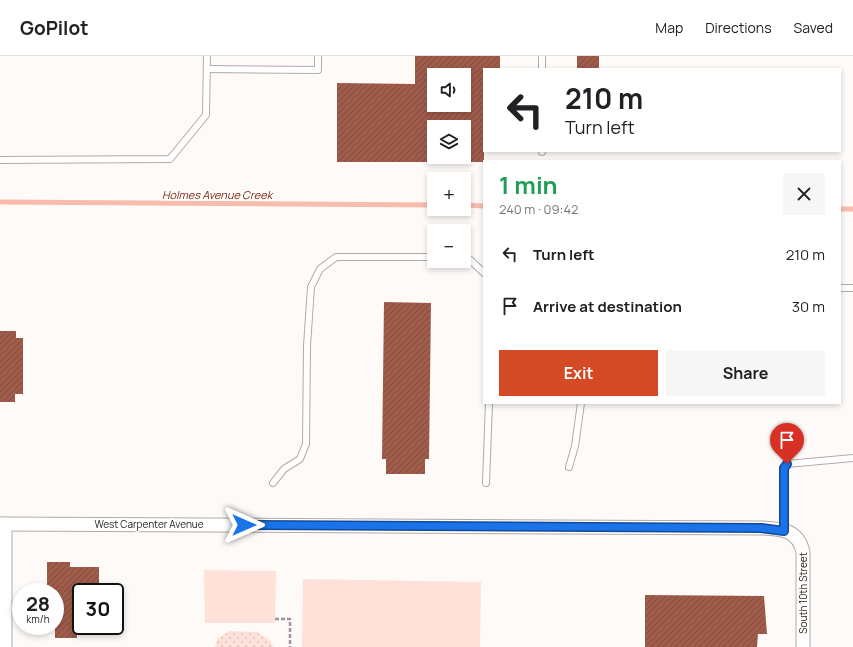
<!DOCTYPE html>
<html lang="en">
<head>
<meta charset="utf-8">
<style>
	:root { --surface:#fff; --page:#f6f6f6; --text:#202124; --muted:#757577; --line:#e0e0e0; --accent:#d34a25 }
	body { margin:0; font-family:Manrope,sans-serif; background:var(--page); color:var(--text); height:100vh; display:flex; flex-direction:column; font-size:15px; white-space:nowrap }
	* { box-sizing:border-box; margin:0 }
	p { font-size:13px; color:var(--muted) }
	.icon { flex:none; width:22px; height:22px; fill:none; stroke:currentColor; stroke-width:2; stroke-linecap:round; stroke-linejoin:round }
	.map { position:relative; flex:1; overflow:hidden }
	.details { position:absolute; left:483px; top:104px; width:358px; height:244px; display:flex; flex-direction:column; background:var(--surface); border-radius:0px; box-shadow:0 2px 6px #0003 }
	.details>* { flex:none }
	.banner { position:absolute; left:483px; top:12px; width:358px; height:84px; border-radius:0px; box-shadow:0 2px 6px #0003; background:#fff; color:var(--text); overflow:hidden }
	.controls { position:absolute; left:427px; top:12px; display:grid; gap:8px }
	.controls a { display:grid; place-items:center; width:44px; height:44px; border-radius:0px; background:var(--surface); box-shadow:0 2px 6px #0003; font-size:20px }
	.speed { position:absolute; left:12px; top:527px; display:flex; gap:8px; font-size:20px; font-weight:700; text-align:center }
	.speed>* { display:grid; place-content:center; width:52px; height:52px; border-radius:50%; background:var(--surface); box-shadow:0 2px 6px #0003; line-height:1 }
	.speed small { font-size:10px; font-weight:400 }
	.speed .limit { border:2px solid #111; border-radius:6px; background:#fff; color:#111 }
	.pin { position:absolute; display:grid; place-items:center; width:34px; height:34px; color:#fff; margin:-41px -17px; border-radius:50% 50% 50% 0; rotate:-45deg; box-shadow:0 0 4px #0007 }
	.pin .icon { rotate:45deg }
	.me { position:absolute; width:44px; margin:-22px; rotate:90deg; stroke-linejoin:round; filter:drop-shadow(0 0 3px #0008) }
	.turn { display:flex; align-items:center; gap:14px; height:84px; padding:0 16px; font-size:18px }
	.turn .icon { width:52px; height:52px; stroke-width:2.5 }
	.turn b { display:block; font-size:28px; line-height:34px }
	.round { display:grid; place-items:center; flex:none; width:42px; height:42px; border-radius:0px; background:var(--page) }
	.summary { display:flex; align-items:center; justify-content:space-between; height:68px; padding:0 16px }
	h1 { font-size:24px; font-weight:700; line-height:30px; color:#1e9e55 }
	.cta { display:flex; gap:8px; margin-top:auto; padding:8px 16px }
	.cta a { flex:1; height:46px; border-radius:0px; background:var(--accent); color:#fff; font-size:16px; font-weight:700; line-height:46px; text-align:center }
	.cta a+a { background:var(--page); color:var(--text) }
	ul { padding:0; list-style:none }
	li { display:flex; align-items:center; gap:12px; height:52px; padding:0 16px }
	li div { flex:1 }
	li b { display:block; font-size:15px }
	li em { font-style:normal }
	header { display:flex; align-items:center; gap:24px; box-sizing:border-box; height:56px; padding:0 20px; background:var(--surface); border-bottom:1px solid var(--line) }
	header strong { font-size:19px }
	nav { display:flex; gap:22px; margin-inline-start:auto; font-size:14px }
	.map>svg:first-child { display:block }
</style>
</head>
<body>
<header>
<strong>GoPilot</strong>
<nav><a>Map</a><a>Directions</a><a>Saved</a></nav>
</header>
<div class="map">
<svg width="853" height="591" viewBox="0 0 853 591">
	<defs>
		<pattern id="park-dots" width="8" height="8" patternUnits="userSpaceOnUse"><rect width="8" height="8" fill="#fee1d9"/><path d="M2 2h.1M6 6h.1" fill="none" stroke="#dac1ba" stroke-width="1.8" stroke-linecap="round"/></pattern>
		<pattern id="building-hatch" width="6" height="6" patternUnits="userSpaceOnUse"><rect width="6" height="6" fill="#a05c4b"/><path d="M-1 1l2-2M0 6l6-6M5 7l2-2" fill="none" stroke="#824c3e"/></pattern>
	</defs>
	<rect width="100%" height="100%" fill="#fefaf8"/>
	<g fill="#fee1d9">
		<polygon points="204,514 276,515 275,567 205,567"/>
		<polygon points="303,523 481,526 480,591 302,591"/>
	</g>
	<polygon fill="url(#park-dots)" points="230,575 257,576 270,584 273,591 215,591 218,582"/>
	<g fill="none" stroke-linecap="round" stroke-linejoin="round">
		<g stroke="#f9bcac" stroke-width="5">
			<polyline points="0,146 434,149"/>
			<polyline points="464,149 484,150"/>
			<polyline points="840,153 853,153"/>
		</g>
	</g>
	<g fill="url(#building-hatch)" fill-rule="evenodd">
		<path d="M 415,0 L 500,0 L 500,13 L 484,13 L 484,106 L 464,106 L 464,71 L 434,71 L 434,106 L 337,106 L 337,27 L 415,28 ZM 434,19 L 464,19 L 464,49 L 434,49 Z"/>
		<rect x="577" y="0" width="22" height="13"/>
		<polygon points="384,246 431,247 429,403 425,403 425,418 386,418 386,403 382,403"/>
		<polygon points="0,275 16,275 16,282 23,282 23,338 15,338 15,346 0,346"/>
		<polygon points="47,506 70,506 70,511 99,511 99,528 75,528 74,568 77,568 77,582 55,582 55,535 47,535"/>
		<polygon points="645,539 764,540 767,578 758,578 757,591 645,591"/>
	</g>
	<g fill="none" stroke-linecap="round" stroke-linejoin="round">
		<defs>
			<g id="lane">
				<polyline points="207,13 318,14 318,0"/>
				<polyline points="542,13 542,0"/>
				<polyline points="542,96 542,95"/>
				<polyline points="0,104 170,103 206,59 207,0"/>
				<polyline points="464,201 467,201 484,217"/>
				<polyline points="840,232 853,232"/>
				<polyline points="569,411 575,390 581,347"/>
				<polyline points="273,427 284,413 300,403 306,388 307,290 311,231 320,213 336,201 434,201"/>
				<polyline points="486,427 489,347"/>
				<polyline points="784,475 783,412 787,408 853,402"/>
			</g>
			<g id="street">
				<path d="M 0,468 L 761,472 C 781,473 798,473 803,496 L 803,591"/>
				<polyline points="5,591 5,468"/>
			</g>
		</defs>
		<use href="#lane" stroke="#b4aaa7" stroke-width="8"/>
		<use href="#street" stroke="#b4aaa7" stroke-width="15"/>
		<polyline stroke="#9d9998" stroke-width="2.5" stroke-dasharray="4 2" stroke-linecap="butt" points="275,563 290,563 290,591"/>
		<use href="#lane" stroke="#fff" stroke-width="6"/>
		<use href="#street" stroke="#fff" stroke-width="13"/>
	</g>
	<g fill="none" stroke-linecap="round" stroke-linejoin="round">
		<defs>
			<polyline id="route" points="244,469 761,472 784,475 784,412 787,408"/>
		</defs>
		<use href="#route" stroke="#114b97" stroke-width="10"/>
		<use href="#route" stroke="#1a73e8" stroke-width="7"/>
	</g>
	<g text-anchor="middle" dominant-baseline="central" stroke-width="3.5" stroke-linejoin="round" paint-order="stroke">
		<g font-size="10" fill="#272322" stroke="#fff">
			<text x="149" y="468">West Carpenter Avenue</text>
			<text transform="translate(803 537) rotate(-90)">South 10th Street</text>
		</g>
		<g font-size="11" font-style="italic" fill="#7c260f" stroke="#fff">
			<text x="217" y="138">Holmes Avenue Creek</text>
		</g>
	</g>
</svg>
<div class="controls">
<a><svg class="icon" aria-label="sound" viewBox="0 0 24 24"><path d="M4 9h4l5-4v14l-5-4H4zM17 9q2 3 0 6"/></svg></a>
<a><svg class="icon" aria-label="layers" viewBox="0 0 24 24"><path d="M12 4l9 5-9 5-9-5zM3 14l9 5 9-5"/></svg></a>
<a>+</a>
<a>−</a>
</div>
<div class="speed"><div>28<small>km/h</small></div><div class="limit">30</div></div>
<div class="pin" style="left:787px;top:408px;background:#d93025"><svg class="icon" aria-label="arrive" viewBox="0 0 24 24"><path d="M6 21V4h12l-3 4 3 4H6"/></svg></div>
<svg class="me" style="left:244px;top:469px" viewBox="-20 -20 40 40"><path d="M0-17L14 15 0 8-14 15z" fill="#1a73e8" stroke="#fff" stroke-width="4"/></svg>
<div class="banner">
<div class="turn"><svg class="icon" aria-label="left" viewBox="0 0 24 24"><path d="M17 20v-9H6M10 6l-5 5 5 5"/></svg><div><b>210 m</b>Turn left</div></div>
</div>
<section class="details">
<div class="summary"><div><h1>1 min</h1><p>240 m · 09:42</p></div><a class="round"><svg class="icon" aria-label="close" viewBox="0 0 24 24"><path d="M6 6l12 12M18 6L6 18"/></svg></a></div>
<ul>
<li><svg class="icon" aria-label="left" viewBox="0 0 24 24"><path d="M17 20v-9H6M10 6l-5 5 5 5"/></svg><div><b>Turn left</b></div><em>210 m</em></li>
<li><svg class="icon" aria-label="arrive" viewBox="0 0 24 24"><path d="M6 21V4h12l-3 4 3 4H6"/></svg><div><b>Arrive at destination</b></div><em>30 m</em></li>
</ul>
<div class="cta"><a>Exit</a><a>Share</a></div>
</section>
</div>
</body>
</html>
